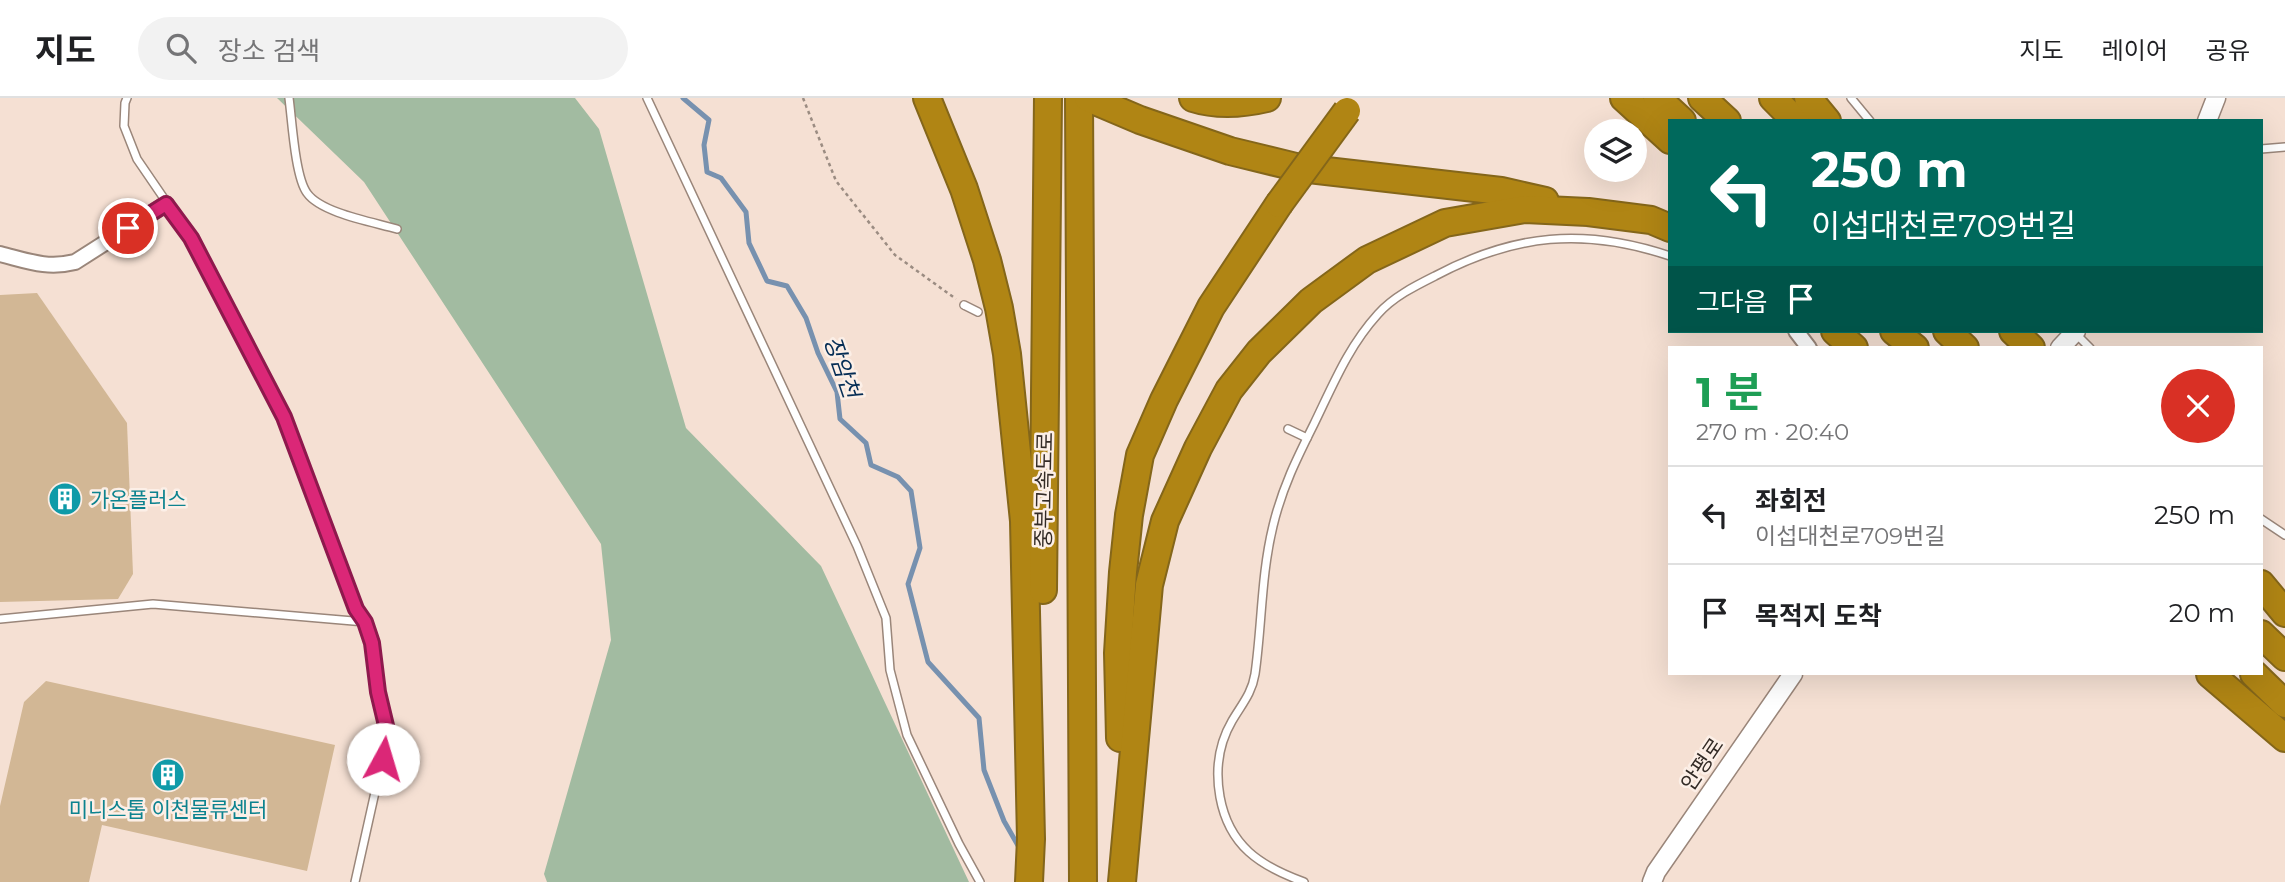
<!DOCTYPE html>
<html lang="ko">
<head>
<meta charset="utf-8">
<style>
	:root { --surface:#fff; --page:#f2f2f2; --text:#202124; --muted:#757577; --line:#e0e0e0 }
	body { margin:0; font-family:Montserrat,"Noto Sans KR",sans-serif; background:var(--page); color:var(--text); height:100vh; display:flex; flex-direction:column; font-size:26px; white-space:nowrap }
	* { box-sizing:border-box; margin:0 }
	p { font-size:23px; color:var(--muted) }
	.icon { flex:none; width:38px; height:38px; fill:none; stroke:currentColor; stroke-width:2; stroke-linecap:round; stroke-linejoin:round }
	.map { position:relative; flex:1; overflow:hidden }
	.details { position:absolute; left:1668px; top:248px; width:595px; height:329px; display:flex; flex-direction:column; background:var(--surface); border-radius:0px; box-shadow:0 7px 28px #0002 }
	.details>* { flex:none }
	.banner { position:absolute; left:1668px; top:21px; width:595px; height:214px; border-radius:0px; box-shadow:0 7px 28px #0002; background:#00695c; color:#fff; overflow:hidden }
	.buttons { position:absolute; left:1584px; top:21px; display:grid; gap:14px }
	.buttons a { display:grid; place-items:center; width:63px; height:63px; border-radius:50%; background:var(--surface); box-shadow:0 7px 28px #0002; font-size:35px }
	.pin { position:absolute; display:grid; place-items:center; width:60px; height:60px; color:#fff; margin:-30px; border:4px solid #fff; border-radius:50%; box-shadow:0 2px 7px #0007 }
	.me { position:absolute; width:77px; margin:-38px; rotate:6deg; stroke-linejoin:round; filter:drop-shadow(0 0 5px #0008) }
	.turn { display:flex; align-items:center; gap:24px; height:147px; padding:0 28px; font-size:32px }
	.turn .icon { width:91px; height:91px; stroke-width:2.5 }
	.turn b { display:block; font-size:49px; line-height:60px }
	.then { display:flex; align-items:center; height:66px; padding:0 28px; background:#0003; gap:14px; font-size:26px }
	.round { display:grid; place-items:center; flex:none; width:74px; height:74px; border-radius:37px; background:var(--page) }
	.overview { display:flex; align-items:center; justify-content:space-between; height:119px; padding:0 28px }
	h1 { font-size:42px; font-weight:700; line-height:52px; color:#1e9e55 }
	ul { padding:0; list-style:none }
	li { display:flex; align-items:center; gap:21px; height:98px; padding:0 28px; border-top:2px solid var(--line) }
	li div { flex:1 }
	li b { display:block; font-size:26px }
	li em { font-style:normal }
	header { display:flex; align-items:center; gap:42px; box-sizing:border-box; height:98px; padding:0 35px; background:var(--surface); border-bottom:2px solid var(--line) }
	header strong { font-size:33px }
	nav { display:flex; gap:38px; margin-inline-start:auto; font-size:24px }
	.search { width:490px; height:63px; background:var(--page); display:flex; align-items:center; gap:18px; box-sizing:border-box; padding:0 24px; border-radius:38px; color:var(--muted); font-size:26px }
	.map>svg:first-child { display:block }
</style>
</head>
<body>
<header>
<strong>지도</strong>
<div class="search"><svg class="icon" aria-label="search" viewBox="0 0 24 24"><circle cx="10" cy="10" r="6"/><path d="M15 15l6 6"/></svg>장소 검색</div>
<nav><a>지도</a><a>레이어</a><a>공유</a></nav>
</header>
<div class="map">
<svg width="2285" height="784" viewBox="0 0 2285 784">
	<rect width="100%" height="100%" fill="#f5e0d3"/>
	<polygon fill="#a2bba1" points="277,0 575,0 599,31 686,330 821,468 969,784 547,784 544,776 611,542 601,446 364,84"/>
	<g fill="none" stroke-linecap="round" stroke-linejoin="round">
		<polyline stroke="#7791af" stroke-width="5" points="683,0 709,22 704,47 707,74 721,80 746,114 749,145 767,183 787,188 806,220 818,255 837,294 840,321 866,345 871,367 898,379 911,393 920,450 908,486 928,564 979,620 984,672 1004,723 1020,751"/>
	</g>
	<g fill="#d2b795">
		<polygon points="37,195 127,325 133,476 118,501 0,504 0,197"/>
		<polygon points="46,583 335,647 307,773 102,727 89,784 0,784 0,708 24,604"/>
	</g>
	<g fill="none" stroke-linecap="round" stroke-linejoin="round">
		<defs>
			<g id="service">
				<polyline points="127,0 125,5 124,28 137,61 191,140 284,319 356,511 365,524 372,545 378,594 388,636 355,784"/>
				<path d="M 289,0 C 292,22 295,79 307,95 C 321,115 373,124 397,131"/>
				<polyline points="647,0 857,448 886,520 890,572 907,637 959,746 980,784"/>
				<polyline points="1851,0 1870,23"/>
				<polyline points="2261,51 2285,49"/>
				<polyline points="964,207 978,214"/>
				<polyline points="2076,236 2090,250"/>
				<polyline points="1288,331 1307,340"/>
				<polyline points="2261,421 2285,437"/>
				<polyline points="0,521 153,506 365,524"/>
				<path d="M 1304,784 C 1260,768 1229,748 1220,699 C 1215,671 1218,647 1232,623 C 1242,606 1252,595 1255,576 C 1262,527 1261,477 1273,428 C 1282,390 1297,360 1314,326 C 1333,287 1348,249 1378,216 C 1393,199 1415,188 1435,178 C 1514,136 1584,129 1670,158"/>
			</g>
			<g id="minor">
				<path d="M 0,156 C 28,163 47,171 75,164 L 166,106"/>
				<polyline points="1796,233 1809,250"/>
			</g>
			<g id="tertiary">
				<polyline points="2207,23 2216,0"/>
				<polyline points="2060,250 2076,233"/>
				<polyline points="1652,784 1656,774 1793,576"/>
			</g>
			<g id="motorway">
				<polyline points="927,0 964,91 987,162 999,210 1007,256 1024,423 1031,741 1029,784"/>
				<polyline points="1079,0 1083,784"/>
				<polyline points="1088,0 1140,22 1230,53 1300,70 1501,93 1545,103"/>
				<path d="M 1193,0 C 1218,8 1242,6 1267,0"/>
				<polyline points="1624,0 1670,42"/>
				<polyline points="1657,0 1682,23"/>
				<polyline points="1702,0 1727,23"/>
				<polyline points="1773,0 1796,23"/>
				<polyline points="1808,0 1827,23"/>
				<polyline points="1835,233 1854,250"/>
				<polyline points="1894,233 1915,250"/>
				<polyline points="1947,233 1965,250"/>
				<polyline points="2013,233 2031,250"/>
				<polyline points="2261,486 2285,515"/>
				<polyline points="1043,492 1048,0"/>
				<polyline points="2261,536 2285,559"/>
				<polyline points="2210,576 2285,640"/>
				<polyline points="2254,576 2285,606"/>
				<polyline points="1120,640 1118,555 1123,474 1129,417 1140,357 1164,302 1211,209 1279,106"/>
				<polyline points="1122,784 1149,487 1165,423 1198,350 1229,292 1259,254 1311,203 1367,162 1445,125 1525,111 1588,114 1651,122 1670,130"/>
			</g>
		</defs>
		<use href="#service" stroke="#9a867a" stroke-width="10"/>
		<use href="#minor" stroke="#9a867a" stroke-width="18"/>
		<use href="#tertiary" stroke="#9a867a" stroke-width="21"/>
		<use href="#motorway" stroke="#84661a" stroke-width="30"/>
		<polyline stroke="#9b8c82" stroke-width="2.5" stroke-dasharray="3.5 3.5" stroke-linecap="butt" points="803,0 836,83 895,157 956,201"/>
		<use href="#service" stroke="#fff" stroke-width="7"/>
		<use href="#minor" stroke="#fff" stroke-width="14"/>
		<use href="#tertiary" stroke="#fff" stroke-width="18"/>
		<use href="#motorway" stroke="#b08514" stroke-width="26"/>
		<defs>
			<polyline id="motorway-bridge" points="1279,106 1347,13"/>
		</defs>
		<use href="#motorway-bridge" stroke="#84661a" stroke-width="30" stroke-linecap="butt"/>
		<use href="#motorway-bridge" stroke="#b08514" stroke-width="26"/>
	</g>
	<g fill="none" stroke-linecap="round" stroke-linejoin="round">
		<defs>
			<polyline id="route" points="128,130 166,106 191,140 284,319 356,511 365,524 372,545 378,594 388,636 383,661"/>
		</defs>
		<use href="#route" stroke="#8e194d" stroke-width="18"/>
		<use href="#route" stroke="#db2777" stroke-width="12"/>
	</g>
	<defs>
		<symbol id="building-disc" viewBox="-11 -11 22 22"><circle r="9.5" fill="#0f9aa8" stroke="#fcefe7"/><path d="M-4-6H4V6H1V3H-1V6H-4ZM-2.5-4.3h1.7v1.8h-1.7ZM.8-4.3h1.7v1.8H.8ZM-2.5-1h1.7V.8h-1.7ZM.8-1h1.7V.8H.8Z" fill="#fff"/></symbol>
	</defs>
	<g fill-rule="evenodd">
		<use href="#building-disc" x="46" y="382" width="38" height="38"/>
		<use href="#building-disc" x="149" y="658" width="38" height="38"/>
	</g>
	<g text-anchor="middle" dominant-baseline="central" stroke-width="5" stroke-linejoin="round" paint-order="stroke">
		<g font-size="21" fill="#332b26" stroke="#fcefe7">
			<text transform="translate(1044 392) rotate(-89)">중부고속도로</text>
			<text transform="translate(1702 666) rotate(-56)">안평로</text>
		</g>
		<g font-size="21" fill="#0d838f" stroke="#fcefe7" text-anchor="start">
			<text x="90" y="401">가온플러스</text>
			<text x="168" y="711" text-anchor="middle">미니스톱 이천물류센터</text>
		</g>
		<g font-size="23" font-style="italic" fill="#052d55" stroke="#fcefe7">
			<text transform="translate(842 269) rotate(71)">장암천</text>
		</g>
	</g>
</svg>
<div class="buttons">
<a><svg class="icon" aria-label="layers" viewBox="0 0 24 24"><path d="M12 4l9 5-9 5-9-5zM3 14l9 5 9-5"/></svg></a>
</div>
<div class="pin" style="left:128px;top:130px;background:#d93025"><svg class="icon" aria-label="arrive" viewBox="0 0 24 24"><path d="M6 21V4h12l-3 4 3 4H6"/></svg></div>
<svg class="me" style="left:383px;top:661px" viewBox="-20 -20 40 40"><circle r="19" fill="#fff"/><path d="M0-13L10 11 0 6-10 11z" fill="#db2777"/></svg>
<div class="banner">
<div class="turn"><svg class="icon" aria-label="left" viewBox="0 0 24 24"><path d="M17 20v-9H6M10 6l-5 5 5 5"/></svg><div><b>250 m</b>이섭대천로709번길</div></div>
<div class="then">그다음<svg class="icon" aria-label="arrive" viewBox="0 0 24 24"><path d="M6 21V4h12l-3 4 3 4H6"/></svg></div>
</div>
<section class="details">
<div class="overview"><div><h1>1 분</h1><p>270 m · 20:40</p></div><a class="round" style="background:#d93025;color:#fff"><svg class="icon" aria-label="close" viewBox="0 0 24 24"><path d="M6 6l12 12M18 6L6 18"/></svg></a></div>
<ul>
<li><svg class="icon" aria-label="left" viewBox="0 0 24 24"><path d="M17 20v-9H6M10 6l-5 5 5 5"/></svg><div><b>좌회전</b><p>이섭대천로709번길</p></div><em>250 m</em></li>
<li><svg class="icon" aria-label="arrive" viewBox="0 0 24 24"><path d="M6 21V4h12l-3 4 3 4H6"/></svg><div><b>목적지 도착</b></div><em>20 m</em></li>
</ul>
</section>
</div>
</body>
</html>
